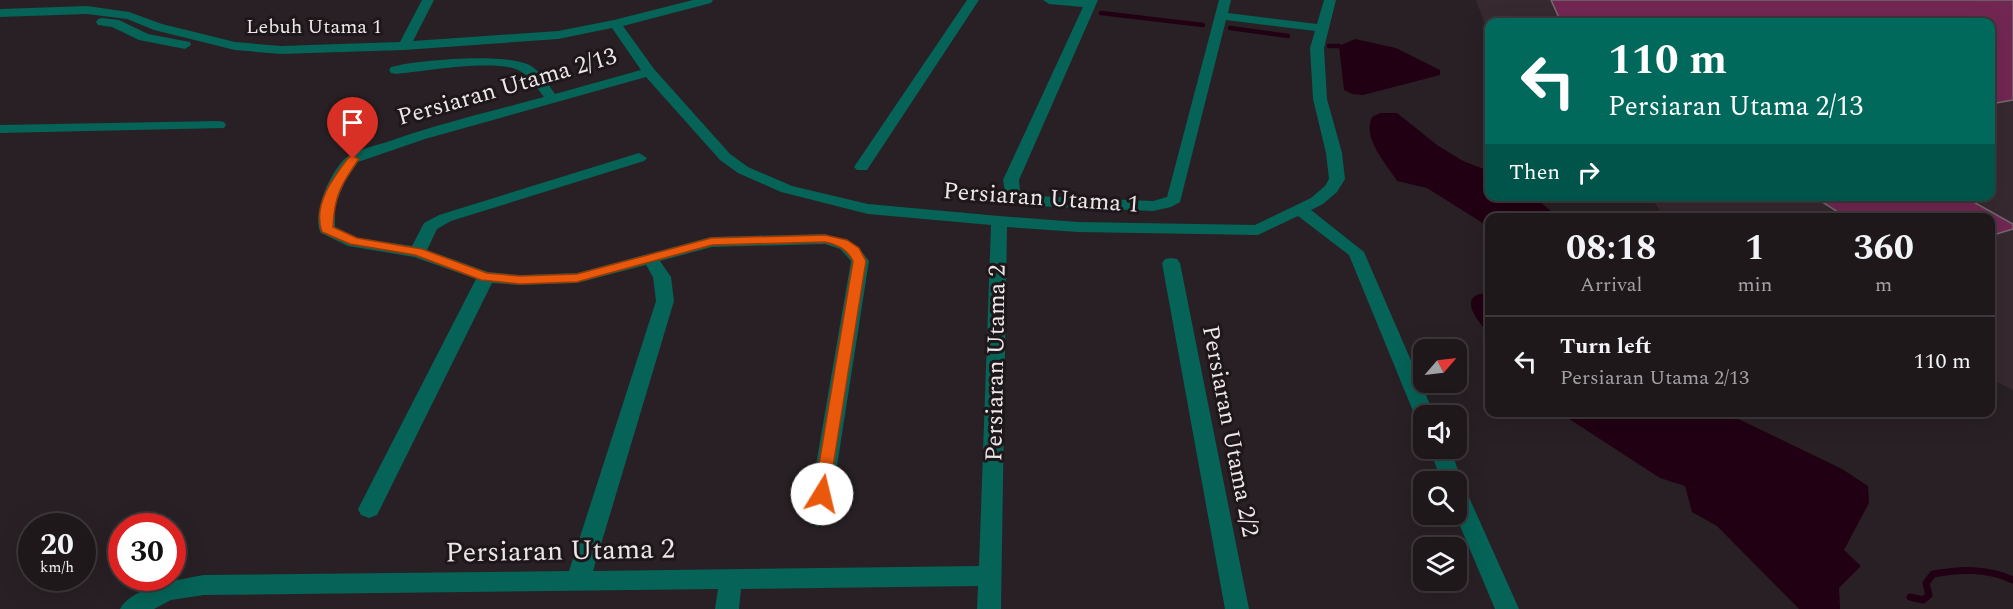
<!DOCTYPE html>
<html lang="en">
<head>
<meta charset="utf-8">
<style>
	:root { --surface:#1e181b; --page:#2b2528; --text:#f1f3f6; --muted:#a1a0a3; --line:#3c373a }
	body { margin:0; font-family:Spectral,serif; background:var(--page); color:var(--text); height:100vh; display:flex; flex-direction:column; font-size:22px; white-space:nowrap }
	* { box-sizing:border-box; margin:0 }
	p { font-size:20px; color:var(--muted) }
	.icon { flex:none; width:33px; height:33px; fill:none; stroke:currentColor; stroke-width:2; stroke-linecap:round; stroke-linejoin:round }
	.map { position:relative; flex:1; overflow:hidden }
	.drawer { position:absolute; left:1485px; top:213px; width:510px; height:204px; display:flex; flex-direction:column; background:var(--surface); border-radius:12px; box-shadow:0 6px 24px #0002,0 0 0 2px var(--line) }
	.drawer>* { flex:none }
	.top-card { position:absolute; left:1485px; top:18px; width:510px; height:183px; border-radius:12px; box-shadow:0 6px 24px #0002,0 0 0 2px var(--line); background:#00695c; color:#fff; overflow:hidden }
	.needle { width:39px; rotate:62deg }
	.fabs { position:absolute; left:1413px; top:339px; display:grid; gap:12px }
	.fabs a { display:grid; place-items:center; width:54px; height:54px; border-radius:12px; background:var(--surface); box-shadow:0 6px 24px #0002,0 0 0 2px var(--line); font-size:30px }
	.speed { position:absolute; left:18px; top:513px; display:flex; gap:12px; font-size:30px; font-weight:700; text-align:center }
	.speed>* { display:grid; place-content:center; width:78px; height:78px; border-radius:50%; background:var(--surface); box-shadow:0 6px 24px #0002,0 0 0 2px var(--line); line-height:1 }
	.speed small { font-size:15px; font-weight:400 }
	.speed .limit { border:9px solid #d22; background:#fff; color:#111 }
	.pin { position:absolute; display:grid; place-items:center; width:51px; height:51px; color:#fff; margin:-62px -26px; border-radius:50% 50% 50% 0; rotate:-45deg; box-shadow:0 0 6px #0007 }
	.pin .icon { rotate:45deg }
	.me { position:absolute; width:66px; margin:-33px; rotate:9deg; stroke-linejoin:round; filter:drop-shadow(0 0 4px #0008) }
	.turn { display:flex; align-items:center; gap:21px; height:126px; padding:0 24px; font-size:27px }
	.turn .icon { width:78px; height:78px; stroke-width:2.5 }
	.turn b { display:block; font-size:42px; line-height:51px }
	.then { display:flex; align-items:center; height:57px; padding:0 24px; background:#0003; gap:12px; font-size:22px }
	.eta { display:flex; justify-content:space-evenly; align-items:center; height:102px; text-align:center }
	.eta b { font-size:36px; font-weight:700; line-height:42px }
	ul { padding:0; list-style:none }
	li { display:flex; align-items:center; gap:18px; height:90px; padding:0 24px; border-top:2px solid var(--line) }
	li div { flex:1 }
	li b { display:block; font-size:22px }
	li em { font-style:normal }
	.map>svg:first-child { display:block }
</style>
</head>
<body>
<div class="map">
<svg width="2013" height="609" viewBox="0 0 2013 609">
	<rect width="100%" height="100%" fill="#282024"/>
	<polygon fill="#372930" points="1476,0 2013,0 2013,390 1991,379 1990,218 1664,217 1651,197 1990,196 1990,22 1490,22 1489,35"/>
	<g fill="#210013">
		<polygon points="1355,39 1396,48 1440,70 1440,75 1363,95 1352,94 1344,90 1339,46"/>
		<path d="M 1380,113 L 1397,113 L 1437,145 L 1463,161 L 1489,171 L 1490,196 L 1534,197 L 1558,217 L 1490,218 L 1489,227 L 1427,188 L 1397,181 C 1386,163 1362,139 1372,117 Z"/>
		<path d="M 1489,292 L 1490,292 L 1489,335 C 1484,327 1462,305 1475,296 C 1478,294 1485,293 1489,292 Z"/>
		<polygon points="1560,413 1726,413 1842,469 1868,486 1869,503 1844,550 1861,566 1839,588 1840,609 1799,609 1717,526 1692,512 1685,486 1660,478"/>
	</g>
	<g fill="none" stroke-linecap="round" stroke-linejoin="round">
		<g stroke="#210013" stroke-width="4.5">
			<polyline points="1101,13 1203,25"/>
			<polyline points="1230,28 1288,36"/>
			<polyline points="1329,46 1339,46"/>
		</g>
		<path stroke="#210013" stroke-width="7" d="M 1910,597 L 1923,600 L 1929,595 L 1926,583 L 1933,574 C 1961,569 1987,568 2013,580"/>
	</g>
	<g fill="#722752" stroke="#746b6f" stroke-width="1.5">
		<polygon points="1551,0 2013,0 2013,100 1990,104 1990,22 1561,22"/>
		<polygon points="1813,196 1963,196 2013,224 2013,229 1990,236 1990,218 1847,218"/>
	</g>
	<g fill="none" stroke-linecap="round" stroke-linejoin="round">
		<g fill="#056357" fill-rule="evenodd">
			<path d="M 422,0 L 434,0 L 413,41 L 558,31 L 614,20 L 693,0 L 713,0 L 711,3 L 623,26 L 654,69 L 730,154 L 748,167 L 792,186 L 868,204 L 999,216 L 1078,222 L 1255,225 L 1311,198 L 1325,186 L 1329,179 L 1326,153 L 1313,99 L 1310,48 L 1315,31 L 1226,20 L 1180,202 L 1171,207 L 1153,211 L 1035,206 L 1006,197 L 1003,180 L 1083,7 L 1049,4 L 1043,0 L 1098,0 L 1019,180 L 1020,191 L 1036,196 L 1153,201 L 1167,197 L 1219,0 L 1231,0 L 1228,13 L 1317,24 L 1324,0 L 1336,0 L 1324,48 L 1327,99 L 1342,153 L 1345,179 L 1337,192 L 1323,204 L 1311,210 L 1364,252 L 1435,416 L 1424,416 L 1424,423 L 1418,421 L 1415,416 L 1349,255 L 1298,216 L 1258,235 L 1078,232 L 1007,227 L 1001,609 L 977,609 L 978,586 L 741,589 L 739,609 L 715,609 L 718,589 L 204,595 L 171,600 L 154,609 L 120,609 C 131,587 181,579 204,575 L 569,571 L 656,301 L 653,277 L 646,265 L 577,283 L 520,285 L 492,283 L 380,509 L 377,515 L 369,518 L 361,515 L 358,509 L 476,279 L 414,257 L 348,246 L 321,233 C 310,215 333,164 350,155 C 362,148 379,145 393,140 C 442,123 493,111 544,97 C 537,88 529,75 518,70 C 493,59 425,71 396,74 L 391,73 L 389,70 L 391,67 C 418,60 507,52 531,66 C 541,72 548,84 555,94 L 641,70 L 612,28 L 558,39 L 404,50 L 281,54 L 235,50 L 154,30 L 127,19 L 87,14 L 0,17 L 0,9 L 87,6 L 129,12 L 162,24 L 235,42 L 281,46 L 400,42 ZM 646,77 L 720,160 L 738,173 L 781,192 L 868,214 L 991,225 L 979,566 L 593,571 L 674,301 L 671,277 L 660,261 L 712,247 L 825,244 L 840,249 L 851,261 L 807,517 L 810,523 L 818,526 L 826,523 L 829,517 L 869,261 L 859,248 L 851,242 L 825,234 L 711,237 L 577,273 L 520,275 L 488,272 L 427,250 L 437,229 L 451,221 L 644,161 L 647,158 L 639,153 L 439,215 L 424,223 L 412,246 L 358,238 L 335,227 L 335,206 L 345,181 L 358,162 L 425,139 Z"/>
			<polygon points="967,0 979,0 867,170 857,170 854,167"/>
			<polygon points="102,18 119,20 148,34 190,42 191,45 185,49 139,40 112,27 98,25 96,22 98,19"/>
			<polygon points="219,121 224,122 226,125 224,128 0,133 0,125"/>
			<polygon points="1171,258 1177,259 1180,263 1249,609 1225,609 1162,263 1165,259"/>
			<polygon points="1429,448 1450,448 1463,484 1519,609 1495,609 1455,514 1456,482 1442,482"/>
		</g>
	</g>
	<path fill="#ea580c" stroke="#983908" stroke-width="1.5" d="M 353,156 L 359,159 C 342,183 334,196 333,227 L 357,238 L 422,249 L 487,273 L 520,276 L 577,274 L 711,238 L 825,235 L 847,240 L 859,248 L 866,261 L 828,498 L 822,500 L 816,498 L 814,494 L 853,261 C 847,249 838,245 825,242 L 712,245 L 577,282 L 520,284 L 481,280 L 415,255 L 350,244 L 322,232 C 312,205 334,176 349,157 Z"/>
	<g text-anchor="middle" dominant-baseline="central" stroke-width="6" stroke-linejoin="round" paint-order="stroke">
		<g font-size="20" fill="#ebe6e9" stroke="#1e171a">
			<text x="314" y="27">Lebuh Utama 1</text>
		</g>
		<g font-size="24" fill="#ebe6e9" stroke="#1e171a">
			<text transform="translate(507 87) rotate(-16)">Persiaran Utama 2/13</text>
			<text transform="translate(1041 198) rotate(4)">Persiaran Utama 1</text>
			<text transform="translate(996 363) rotate(-89)">Persiaran Utama 2</text>
			<text transform="translate(1230 431) rotate(79)">Persiaran Utama 2/2</text>
		</g>
		<g font-size="28" fill="#ebe6e9" stroke="#1e171a">
			<text transform="translate(560 551) rotate(-1)">Persiaran Utama 2</text>
		</g>
	</g>
</svg>
<div class="fabs">
<a><svg class="needle" viewBox="-14 -14 28 28"><path d="M0-13l5 13h-10z" fill="#e53935"/><path d="M0 13l5-13h-10z" fill="#a1a0a3"/></svg></a>
<a><svg class="icon" aria-label="sound" viewBox="0 0 24 24"><path d="M4 9h4l5-4v14l-5-4H4zM17 9q2 3 0 6"/></svg></a>
<a><svg class="icon" aria-label="search" viewBox="0 0 24 24"><circle cx="10" cy="10" r="6"/><path d="M15 15l6 6"/></svg></a>
<a><svg class="icon" aria-label="layers" viewBox="0 0 24 24"><path d="M12 4l9 5-9 5-9-5zM3 14l9 5 9-5"/></svg></a>
</div>
<div class="speed"><div>20<small>km/h</small></div><div class="limit">30</div></div>
<div class="pin" style="left:353px;top:159px;background:#d93025"><svg class="icon" aria-label="arrive" viewBox="0 0 24 24"><path d="M6 21V4h12l-3 4 3 4H6"/></svg></div>
<svg class="me" style="left:822px;top:494px" viewBox="-20 -20 40 40"><circle r="19" fill="#fff"/><path d="M0-13L10 11 0 6-10 11z" fill="#ea580c"/></svg>
<div class="top-card">
<div class="turn"><svg class="icon" aria-label="left" viewBox="0 0 24 24"><path d="M17 20v-9H6M10 6l-5 5 5 5"/></svg><div><b>110 m</b>Persiaran Utama 2/13</div></div>
<div class="then">Then<svg class="icon" aria-label="right" viewBox="0 0 24 24"><path d="M7 20v-9h11M14 6l5 5-5 5"/></svg></div>
</div>
<section class="drawer">
<div class="eta">
<div><b>08:18</b><p>Arrival</p></div>
<div><b>1</b><p>min</p></div>
<div><b>360</b><p>m</p></div>
</div>
<ul>
<li><svg class="icon" aria-label="left" viewBox="0 0 24 24"><path d="M17 20v-9H6M10 6l-5 5 5 5"/></svg><div><b>Turn left</b><p>Persiaran Utama 2/13</p></div><em>110 m</em></li>
</ul>
</section>
</div>
</body>
</html>
